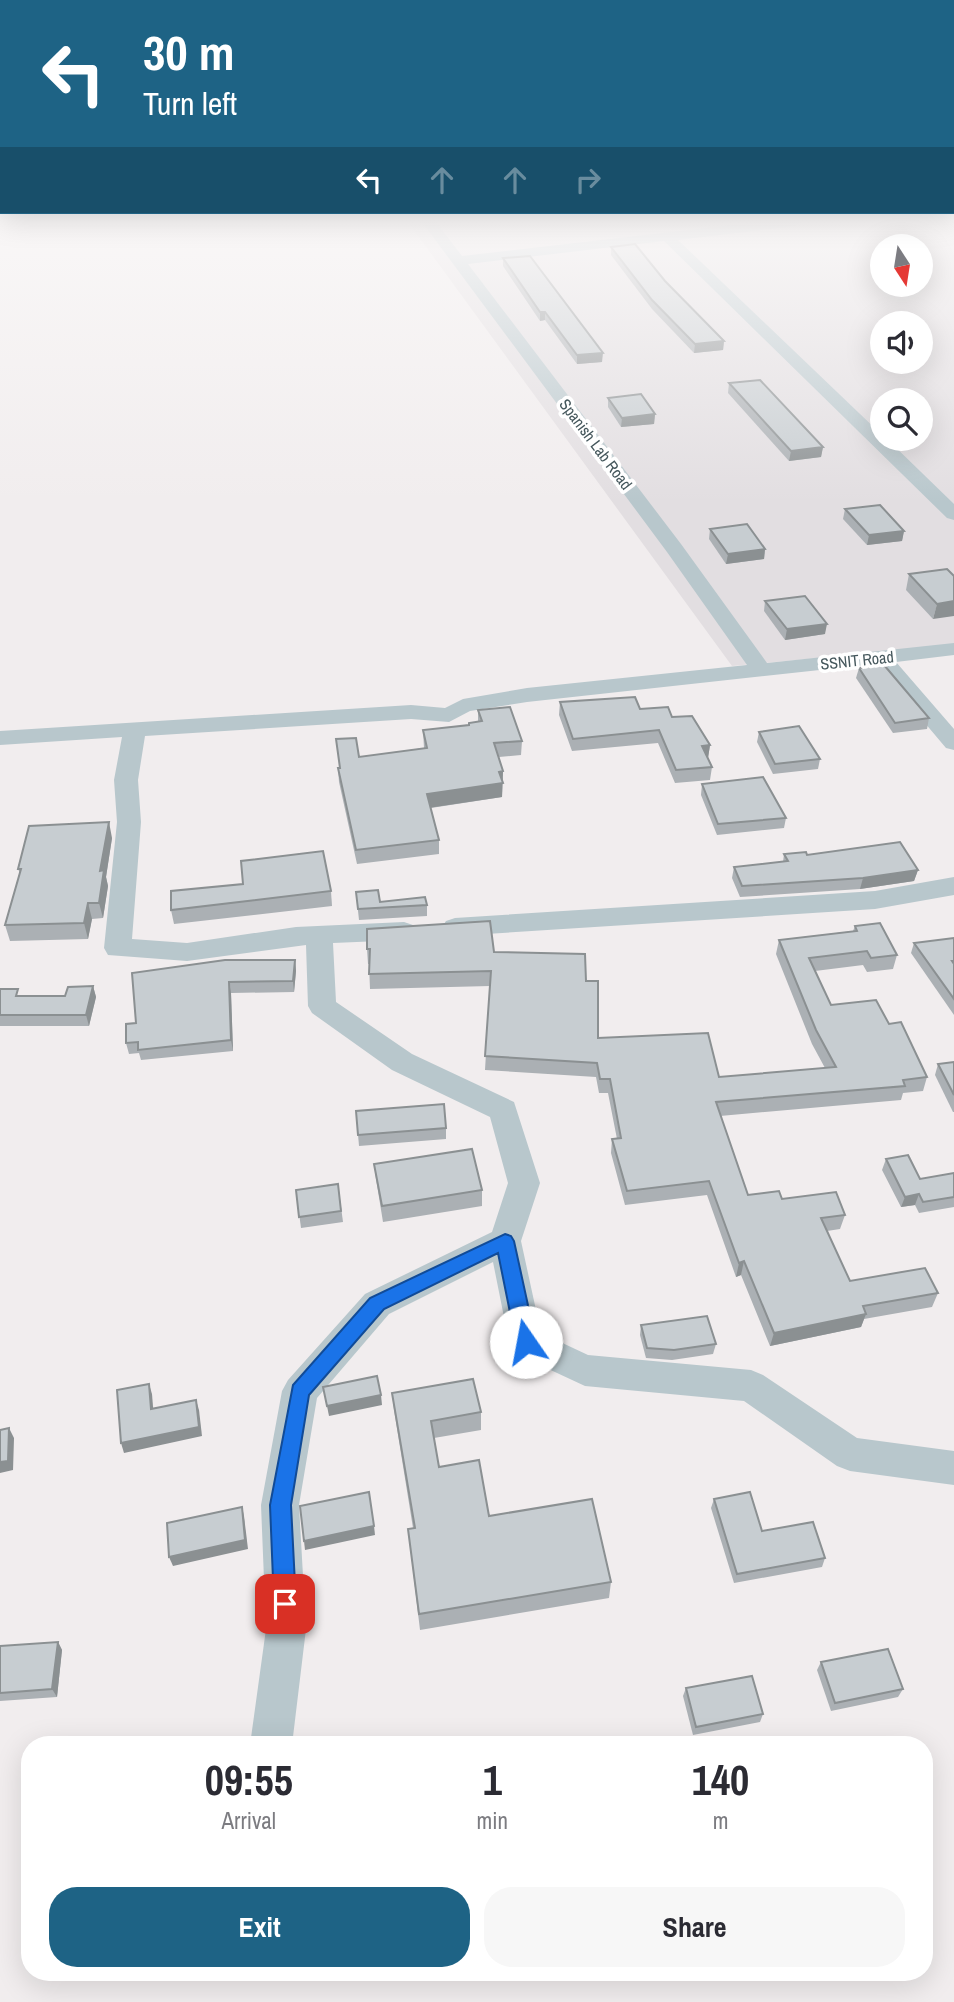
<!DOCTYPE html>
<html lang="en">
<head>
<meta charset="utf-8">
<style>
	:root { --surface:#fff; --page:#f7f7f7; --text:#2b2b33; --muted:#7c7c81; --accent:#1e6385 }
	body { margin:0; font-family:"Archivo Narrow",sans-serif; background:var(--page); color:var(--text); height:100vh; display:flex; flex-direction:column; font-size:26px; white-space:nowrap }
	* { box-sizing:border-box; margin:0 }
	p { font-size:23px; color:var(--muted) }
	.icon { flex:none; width:38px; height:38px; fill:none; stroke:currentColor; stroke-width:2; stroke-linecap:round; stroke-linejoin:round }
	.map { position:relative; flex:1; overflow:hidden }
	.sheet { position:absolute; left:21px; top:1736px; width:912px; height:245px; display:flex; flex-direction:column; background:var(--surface); border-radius:28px; box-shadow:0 7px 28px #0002 }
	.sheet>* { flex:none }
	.top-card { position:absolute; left:0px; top:0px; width:956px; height:214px; box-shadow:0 7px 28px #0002; background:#1e6385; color:#fff; overflow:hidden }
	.needle { width:46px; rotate:168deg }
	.buttons { position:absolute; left:870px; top:234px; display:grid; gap:14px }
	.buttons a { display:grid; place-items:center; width:63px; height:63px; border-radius:50%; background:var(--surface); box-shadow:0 7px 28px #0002; font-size:35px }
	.pin { position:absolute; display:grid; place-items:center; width:60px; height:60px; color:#fff; margin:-30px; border-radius:14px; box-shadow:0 4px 10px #0006 }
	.me { position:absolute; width:77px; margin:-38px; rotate:348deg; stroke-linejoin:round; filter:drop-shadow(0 0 5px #0008) }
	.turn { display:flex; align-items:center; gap:24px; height:147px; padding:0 28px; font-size:32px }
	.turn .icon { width:91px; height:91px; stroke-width:2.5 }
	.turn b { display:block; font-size:49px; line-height:60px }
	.lanes { display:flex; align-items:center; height:66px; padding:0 28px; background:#0003; justify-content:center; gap:35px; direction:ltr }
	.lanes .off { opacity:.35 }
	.eta { display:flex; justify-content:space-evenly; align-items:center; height:119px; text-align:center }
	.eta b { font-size:42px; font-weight:700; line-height:49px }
	.primary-button { display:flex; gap:14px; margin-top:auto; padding:14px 28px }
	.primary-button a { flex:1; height:80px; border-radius:28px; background:var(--accent); color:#fff; font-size:28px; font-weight:700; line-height:80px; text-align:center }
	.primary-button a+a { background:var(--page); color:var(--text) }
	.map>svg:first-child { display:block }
</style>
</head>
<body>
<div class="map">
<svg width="954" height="2002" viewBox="0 0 954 2002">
	<rect width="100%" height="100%" fill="#f1edee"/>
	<path fill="#e2dee1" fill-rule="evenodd" d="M 408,222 L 954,222 L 954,645 L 732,666 ZM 882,247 L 920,247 L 920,285 L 882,285 ZM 882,324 L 920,324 L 920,362 L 882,362 ZM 882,401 L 920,401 L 920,439 L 882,439 Z"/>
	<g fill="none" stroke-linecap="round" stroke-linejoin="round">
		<g fill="#b8c7cc" fill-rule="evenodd">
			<polygon points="422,222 436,222 462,256 758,222 802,222 795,226 678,240 882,435 882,439 887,439 954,504 954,520 947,518 664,241 468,264 681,544 767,663 954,643 954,655 896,662 954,729 954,750 946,748 875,664 527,702 470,711 449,722 411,719 145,736 138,780 141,822 132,939 187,943 296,927 404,922 413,925 417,931 413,937 404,940 333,943 336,1002 412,1054 514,1102 540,1183 521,1241 541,1333 588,1355 751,1370 763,1375 857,1438 954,1451 954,1485 850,1471 837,1466 744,1401 585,1386 514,1353 509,1342 493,1262 389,1314 317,1398 299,1505 306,1629 292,1745 250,1745 266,1629 261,1505 282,1391 288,1380 365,1294 492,1232 508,1183 490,1117 392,1070 312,1013 308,1006 306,945 187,961 108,955 104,948 117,822 114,780 122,737 0,745 0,731 411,705 445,708 463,699 527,688 747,665 667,552"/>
			<polygon points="954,877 954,895 875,909 455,936 446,933 442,927 446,921 455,918 875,891"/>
		</g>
	</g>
	<g fill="#abb0b4">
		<polygon points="611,247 724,341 723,350 694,353 652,309 611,255"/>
		<polygon points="503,258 602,362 577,364 545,320 540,321 503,266"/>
		<polygon points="729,383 823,447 821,457 789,461 728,393"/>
		<polygon points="608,398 655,414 654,424 621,427 608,407"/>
		<polygon points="845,509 904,531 902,541 867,545 843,519"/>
		<polygon points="710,529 765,549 764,559 726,564 709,539"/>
		<polygon points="947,569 933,619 906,590 909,574"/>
		<polygon points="765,601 825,634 785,640 764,611"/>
		<polygon points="859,668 929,718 927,729 893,733 856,678"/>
		<polygon points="560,702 640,709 672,717 710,745 708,758 712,767 710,780 675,783 658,743 572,751 559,715"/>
		<polygon points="478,710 522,741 521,755 499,757 503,771 502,797 431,808 439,840 439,854 357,864 339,782 338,768 340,768 336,739 359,757 424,748 423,730 469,725 478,722"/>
		<polygon points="759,732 820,759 818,769 773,774 757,742"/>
		<polygon points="702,784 786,818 784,828 717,835 701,795"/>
		<polygon points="112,838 106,877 108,886 103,918 92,919 88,939 10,941 5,925 20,873 18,869"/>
		<polygon points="784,854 807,855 918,870 914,881 860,889 740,897 732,878 734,867 783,862"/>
		<polygon points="331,891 332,906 174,924 171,910"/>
		<polygon points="356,892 380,902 427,905 427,916 359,920"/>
		<polygon points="855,926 897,955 893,969 867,972 863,965 815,971 831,1005 889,1024 927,1077 923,1091 903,1093 901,1100 720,1116 748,1195 782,1199 845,1215 840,1229 827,1231 850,1281 938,1293 932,1307 864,1319 861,1327 770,1346 741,1275 736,1277 707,1195 625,1205 611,1153 612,1139 617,1139 608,1093 599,1093 596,1077 485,1070 490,986 370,989 369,964 368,964 367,949 494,952 586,981 598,1038 719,1077 825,1068 812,1044 776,954 779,940 853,931"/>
		<polygon points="954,938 954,1015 911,953 914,943"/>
		<polygon points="295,960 296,971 294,992 231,993 233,1051 141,1060 139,1053 129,1054 126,1043 136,1023 132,973"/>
		<polygon points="93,986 96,997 89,1026 0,1026 0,989 20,996 65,996"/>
		<polygon points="954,1062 954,1112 953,1112 935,1075 938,1064"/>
		<polygon points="356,1111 446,1128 446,1139 359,1146"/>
		<polygon points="886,1159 920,1179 954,1173 954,1207 919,1213 915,1205 901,1207 882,1170"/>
		<polygon points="374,1164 482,1190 482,1206 383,1222 376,1179"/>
		<polygon points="338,1184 343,1222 301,1228 296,1190"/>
		<polygon points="641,1325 716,1344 713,1354 672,1360 646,1358 640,1335"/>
		<polygon points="392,1393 481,1412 481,1430 434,1438 439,1467 489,1516 611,1582 609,1598 420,1630 408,1529 413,1528 394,1410"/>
		<polygon points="714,1499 762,1531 825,1558 822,1567 734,1583 711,1508"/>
		<polygon points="58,1642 62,1650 57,1697 0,1701 0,1646"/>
		<polygon points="821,1662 903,1689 898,1697 831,1711 817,1670"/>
		<polygon points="686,1688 763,1714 760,1722 693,1735 683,1696"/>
	</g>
	<g fill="#8b9092">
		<polygon points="540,312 545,312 545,320 540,321"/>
		<polygon points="724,341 723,350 694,353 695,344"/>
		<polygon points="603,353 602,362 577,364 577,355"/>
		<polygon points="655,414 654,424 621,427 622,418"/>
		<polygon points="823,447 821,457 789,461 791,451"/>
		<polygon points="904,531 902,541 867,545 869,535"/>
		<polygon points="765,549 764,559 726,564 728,554"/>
		<polygon points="954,601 954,616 933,619 937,604"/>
		<polygon points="827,624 825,634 785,640 787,629"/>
		<polygon points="710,745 708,758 701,759 702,746"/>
		<polygon points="503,771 502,797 428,808 427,794"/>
		<polygon points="109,822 112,838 106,877 108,886 103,918 99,903 100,871"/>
		<polygon points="918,870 914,881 860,889 863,878"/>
		<polygon points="88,903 92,919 88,939 84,923"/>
		<polygon points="295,960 296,971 294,992 293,981"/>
		<polygon points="229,982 231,993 233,1051 231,1040"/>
		<polygon points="93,986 96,997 89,1026 86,1015"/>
		<polygon points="919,1194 915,1205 901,1207 905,1197"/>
		<polygon points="744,1261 741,1275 736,1277 739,1263"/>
		<polygon points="866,1314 861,1327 770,1346 774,1333"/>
		<polygon points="149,1384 152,1394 154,1419 151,1409"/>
		<polygon points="381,1395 382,1405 329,1416 327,1406"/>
		<polygon points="196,1400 199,1410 202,1436 124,1453 121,1443"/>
		<polygon points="9,1428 14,1438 13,1470 0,1473 0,1462"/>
		<polygon points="242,1507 244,1516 248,1549 173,1566 169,1557"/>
		<polygon points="374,1526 375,1535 305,1550 304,1541"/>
		<polygon points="58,1642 62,1650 57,1697 52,1689"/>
	</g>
	<g fill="#c7cdd1" stroke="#8b9092" stroke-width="2">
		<polygon points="635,244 665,281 724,341 695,344 652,300 611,247"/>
		<polygon points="530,256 603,353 577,355 545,312 540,312 503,258"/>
		<polygon points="760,380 823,447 791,451 729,383"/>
		<polygon points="641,394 655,414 622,418 608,398"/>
		<polygon points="880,505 904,531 869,535 845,509"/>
		<polygon points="747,524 765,549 728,554 710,529"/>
		<polygon points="947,569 954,576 954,601 937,604 909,574"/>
		<polygon points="805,596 827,624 787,629 765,601"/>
		<polygon points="884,665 929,718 895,723 859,668"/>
		<polygon points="635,697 640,709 668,707 672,717 692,716 710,745 702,746 712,767 676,770 659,730 573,739 560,702"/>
		<polygon points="510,707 522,741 494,743 503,771 499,772 503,783 427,794 439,840 356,850 338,768 340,768 336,739 356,738 359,757 427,748 423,730 469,725 469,723 482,721 478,710"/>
		<polygon points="799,726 820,759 775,764 759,732"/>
		<polygon points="763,777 786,818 718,824 702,784"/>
		<polygon points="109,822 100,871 104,870 99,903 88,903 84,923 5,925 21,869 18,869 29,826"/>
		<polygon points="900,842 918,870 863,878 742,886 734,867 788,861 784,854 806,852 807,855"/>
		<polygon points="323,851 331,891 171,910 171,891 243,884 241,861"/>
		<polygon points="378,890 380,902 425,897 427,905 358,909 356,892"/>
		<polygon points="490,921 494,952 585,954 586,981 598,981 598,1038 708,1033 719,1077 836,1067 816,1030 779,940 857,931 855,926 880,923 897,955 871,958 867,951 809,958 831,1005 876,1000 889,1024 901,1022 927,1077 903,1080 905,1086 716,1102 748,1195 779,1191 782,1199 836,1192 845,1215 821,1218 850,1281 925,1268 938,1293 863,1306 866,1314 774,1333 744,1261 739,1263 709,1181 627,1191 612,1139 621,1138 610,1079 600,1079 597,1063 485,1056 491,971 369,974 370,949 367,949 367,929"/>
		<polygon points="954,938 954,961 952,961 954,964 954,999 914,943"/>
		<polygon points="225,960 295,960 293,981 229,982 231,1040 138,1050 138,1042 126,1043 126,1024 136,1023 132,973"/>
		<polygon points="93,986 86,1015 0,1015 0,989 18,989 16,996 65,996 68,987"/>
		<polygon points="954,1062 954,1095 938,1064"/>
		<polygon points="444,1104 446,1128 358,1135 356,1111"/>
		<polygon points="472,1149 482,1190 382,1206 374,1164"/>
		<polygon points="908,1155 920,1179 954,1173 954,1197 923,1202 919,1194 905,1197 886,1159"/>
		<polygon points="338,1184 341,1211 299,1217 296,1190"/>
		<polygon points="707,1316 716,1344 674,1350 647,1348 641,1325"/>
		<polygon points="377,1376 381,1395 327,1406 323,1387"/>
		<polygon points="473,1379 481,1412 431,1421 439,1467 479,1460 489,1516 592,1499 611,1582 419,1614 408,1529 415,1528 392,1393"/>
		<polygon points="149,1384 151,1409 196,1400 199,1427 121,1443 117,1390"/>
		<polygon points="9,1428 8,1461 0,1462 0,1430"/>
		<polygon points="369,1492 374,1526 304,1541 300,1506"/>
		<polygon points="750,1492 762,1531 813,1522 825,1558 737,1574 714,1499"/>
		<polygon points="242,1507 245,1540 169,1557 167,1523"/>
		<polygon points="58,1642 52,1689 0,1693 0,1646"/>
		<polygon points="888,1649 903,1689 835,1703 821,1662"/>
		<polygon points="752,1676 763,1714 696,1727 686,1688"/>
	</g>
	<linearGradient id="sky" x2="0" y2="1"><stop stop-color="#7fcce9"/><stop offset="0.44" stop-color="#f9f7f7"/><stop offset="1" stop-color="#f9f7f7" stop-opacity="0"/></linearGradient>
	<rect width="954" height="503" fill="url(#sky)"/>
	<polygon fill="#1a73e8" stroke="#114b97" stroke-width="2" points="505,1234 511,1236 514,1241 536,1342 533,1348 526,1351 519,1348 516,1342 498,1253 384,1309 309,1395 291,1505 296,1604 293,1612 285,1616 277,1612 274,1604 270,1505 293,1385 370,1298"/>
	<g text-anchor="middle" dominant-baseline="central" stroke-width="7" stroke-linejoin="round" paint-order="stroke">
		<g font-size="16" fill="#45575c" stroke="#fff">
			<text transform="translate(596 444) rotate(53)">Spanish Lab Road</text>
			<text transform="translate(857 660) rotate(-6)">SSNIT Road</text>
		</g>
	</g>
</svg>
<div class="buttons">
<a><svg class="needle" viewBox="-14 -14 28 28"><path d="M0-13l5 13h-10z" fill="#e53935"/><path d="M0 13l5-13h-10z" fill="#7c7c81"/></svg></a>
<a><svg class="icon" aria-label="sound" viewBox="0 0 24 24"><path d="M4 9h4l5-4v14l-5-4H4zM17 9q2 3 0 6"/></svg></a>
<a><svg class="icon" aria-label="search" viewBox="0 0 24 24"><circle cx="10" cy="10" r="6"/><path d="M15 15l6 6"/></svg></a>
</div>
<div class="pin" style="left:285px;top:1604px;background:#d93025"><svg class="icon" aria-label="arrive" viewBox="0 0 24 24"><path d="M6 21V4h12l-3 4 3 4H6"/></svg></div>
<svg class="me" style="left:526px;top:1342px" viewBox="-20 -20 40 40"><circle r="19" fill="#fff"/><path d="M0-13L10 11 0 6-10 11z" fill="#1a73e8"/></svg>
<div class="top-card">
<div class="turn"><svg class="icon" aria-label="left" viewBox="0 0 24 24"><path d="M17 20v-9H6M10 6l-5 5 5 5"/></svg><div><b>30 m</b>Turn left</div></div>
<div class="lanes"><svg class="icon" aria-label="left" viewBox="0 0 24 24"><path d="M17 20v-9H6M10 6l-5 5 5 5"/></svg><svg class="icon off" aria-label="ahead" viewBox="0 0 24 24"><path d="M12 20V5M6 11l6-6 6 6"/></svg><svg class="icon off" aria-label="ahead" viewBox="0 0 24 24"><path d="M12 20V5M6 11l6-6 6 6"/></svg><svg class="icon off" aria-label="right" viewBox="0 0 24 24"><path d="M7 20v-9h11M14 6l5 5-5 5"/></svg></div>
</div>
<section class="sheet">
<div class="eta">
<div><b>09:55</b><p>Arrival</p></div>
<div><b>1</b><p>min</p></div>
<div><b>140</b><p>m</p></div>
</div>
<div class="primary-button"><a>Exit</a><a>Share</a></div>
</section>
</div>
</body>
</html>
